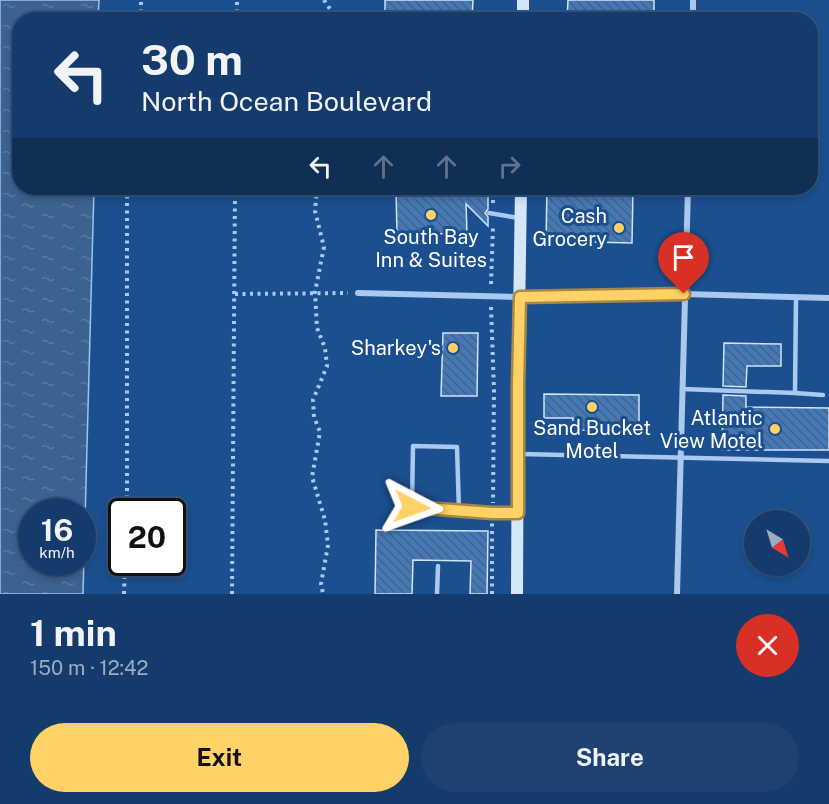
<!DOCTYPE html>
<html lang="en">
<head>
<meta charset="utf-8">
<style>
	:root { --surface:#143b6b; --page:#1d4271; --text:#f1f3f6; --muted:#9dadc1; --line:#33557e; --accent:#ffd166 }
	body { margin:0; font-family:"Public Sans",sans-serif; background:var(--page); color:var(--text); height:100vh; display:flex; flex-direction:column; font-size:22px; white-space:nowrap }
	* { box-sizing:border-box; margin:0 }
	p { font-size:20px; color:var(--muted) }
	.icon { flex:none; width:33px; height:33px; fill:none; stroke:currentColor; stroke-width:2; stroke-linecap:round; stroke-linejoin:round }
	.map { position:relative; height:594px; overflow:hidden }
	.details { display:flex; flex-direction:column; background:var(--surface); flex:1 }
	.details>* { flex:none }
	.top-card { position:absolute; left:12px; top:12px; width:806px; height:183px; border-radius:24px; box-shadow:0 3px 9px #0003,0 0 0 2px var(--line); background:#143b6b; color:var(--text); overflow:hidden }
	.needle { width:39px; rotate:142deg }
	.controls { position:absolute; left:744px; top:510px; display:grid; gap:12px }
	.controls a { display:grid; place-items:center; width:66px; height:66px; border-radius:50%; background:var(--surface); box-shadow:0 3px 9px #0003,0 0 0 2px var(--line); font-size:30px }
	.speed { position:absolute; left:18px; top:498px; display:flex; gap:12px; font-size:30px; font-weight:700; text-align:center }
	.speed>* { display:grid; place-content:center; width:78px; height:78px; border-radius:50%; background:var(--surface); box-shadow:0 3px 9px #0003,0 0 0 2px var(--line); line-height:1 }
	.speed small { font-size:15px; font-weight:400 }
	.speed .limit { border:3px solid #111; border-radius:9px; background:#fff; color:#111 }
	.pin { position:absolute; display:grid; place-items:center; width:51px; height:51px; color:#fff; margin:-62px -26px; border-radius:50% 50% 50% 0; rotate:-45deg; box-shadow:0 0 6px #0007 }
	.pin .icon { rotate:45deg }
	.me { position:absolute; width:66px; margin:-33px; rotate:94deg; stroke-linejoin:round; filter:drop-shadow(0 0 4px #0008) }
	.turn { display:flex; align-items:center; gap:21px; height:126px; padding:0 30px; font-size:27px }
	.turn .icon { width:78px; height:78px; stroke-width:2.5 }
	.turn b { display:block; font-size:42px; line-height:51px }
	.lanes { display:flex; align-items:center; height:57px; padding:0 30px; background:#0003; justify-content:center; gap:30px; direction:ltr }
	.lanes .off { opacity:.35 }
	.round { display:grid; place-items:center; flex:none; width:63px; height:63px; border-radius:32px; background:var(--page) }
	.summary { display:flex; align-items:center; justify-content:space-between; height:102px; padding:0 30px }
	h1 { font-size:36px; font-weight:700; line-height:45px }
	.action { display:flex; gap:12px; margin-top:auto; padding:12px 30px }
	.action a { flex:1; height:69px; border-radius:36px; background:var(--accent); color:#111; font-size:24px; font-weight:700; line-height:69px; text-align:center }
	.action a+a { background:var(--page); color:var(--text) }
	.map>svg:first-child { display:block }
</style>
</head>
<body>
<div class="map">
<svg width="829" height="594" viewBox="0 0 829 594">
	<defs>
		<pattern id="water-ripples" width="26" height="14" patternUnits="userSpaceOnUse" patternTransform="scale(1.5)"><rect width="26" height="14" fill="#3c6290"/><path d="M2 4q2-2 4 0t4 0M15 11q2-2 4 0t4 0" fill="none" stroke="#597aa1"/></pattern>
		<pattern id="building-back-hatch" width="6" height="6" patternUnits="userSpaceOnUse" patternTransform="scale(1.5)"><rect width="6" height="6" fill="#4478b7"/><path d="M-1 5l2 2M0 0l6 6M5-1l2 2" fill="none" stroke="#486282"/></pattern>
	</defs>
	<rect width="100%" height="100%" fill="#1b4f8f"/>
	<path fill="url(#water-ripples)" stroke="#9cc4f0" stroke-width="1.5" fill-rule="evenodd" d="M 0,0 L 99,0 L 98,19 L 20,20 L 20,188 L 94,188 L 83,594 L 0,594 ZM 32,512 L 82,512 L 82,562 L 32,562 Z"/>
	<g fill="url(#building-back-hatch)" stroke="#cfe3fa" stroke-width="1.5">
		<polygon points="385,0 473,0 472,20 385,20"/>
		<polygon points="568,0 654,0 654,20 567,20"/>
		<polygon points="396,188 488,188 488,209 485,213 488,217 488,226 466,204 467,233 397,235"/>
		<polygon points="547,188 633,188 632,243 546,241"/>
		<polygon points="443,333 478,333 477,396 441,396"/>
		<polygon points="724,343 781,344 781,366 747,366 746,387 723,386"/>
		<polygon points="544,394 639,395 639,431 572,430 573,418 544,418"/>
		<polygon points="723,395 746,396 746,407 829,408 829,450 722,450"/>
		<polygon points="376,530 488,531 487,594 470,594 471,561 413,560 412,594 375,594"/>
	</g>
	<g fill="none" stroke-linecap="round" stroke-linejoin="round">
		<g stroke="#a9c9ee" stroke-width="4" stroke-dasharray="3 4.5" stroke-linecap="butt">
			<polyline points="324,0 330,9 330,20"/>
			<polyline points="141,20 141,0"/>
			<polyline points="237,20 237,0"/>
			<polyline points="127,188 127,512"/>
			<polyline points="317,188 315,211 324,247 315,292 317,328 325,348 327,366 313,400 314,417 320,432 312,477 325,520 328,545 321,584 323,594"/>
			<polyline points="493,203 493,188"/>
			<polyline points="491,284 493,226"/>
			<polyline points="235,294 348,293"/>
			<polyline points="491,307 494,390 493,503"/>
			<polyline points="124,594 125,562"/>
			<polyline points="232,594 235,188"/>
			<polyline points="492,594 492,523"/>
		</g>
		<g stroke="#a9c9ee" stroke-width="4.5">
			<polyline points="482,14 522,15"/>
			<polyline points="489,213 519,218"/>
			<polyline points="682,389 795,393 796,298"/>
			<polyline points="795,393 823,395"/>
			<polyline points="520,454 829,461"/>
			<path d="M 459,511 L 457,447 L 413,446 L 412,507 C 446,510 481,513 515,513"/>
			<polyline points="437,594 438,566"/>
		</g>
		<g stroke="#a9c9ee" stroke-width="6">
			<polyline points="693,20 693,0"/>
			<polyline points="358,293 520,297 684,294 829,298"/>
			<polyline points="677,594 688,188"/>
		</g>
		<g stroke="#d6e6fa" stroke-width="12">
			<polyline points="523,20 523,0"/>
			<polyline points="517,594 518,385 521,188"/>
		</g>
	</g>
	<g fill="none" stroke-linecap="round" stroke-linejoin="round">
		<defs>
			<polyline id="route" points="412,507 492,513 518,513 518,386 520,297 684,294"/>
		</defs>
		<use href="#route" stroke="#a68842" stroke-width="15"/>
		<use href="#route" stroke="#ffd166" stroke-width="10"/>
	</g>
	<g fill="#ffd166" stroke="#1b4f8f" stroke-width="2">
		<circle cx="431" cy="215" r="6"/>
		<circle cx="619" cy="228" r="6"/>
		<circle cx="453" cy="348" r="6"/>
		<circle cx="592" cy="407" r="6"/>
		<circle cx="775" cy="429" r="6"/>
	</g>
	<g text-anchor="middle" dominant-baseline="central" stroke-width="6" stroke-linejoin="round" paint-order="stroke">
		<g font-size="20" fill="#fff" stroke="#1b4f8f" text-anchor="end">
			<text x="607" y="216">Cash<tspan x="607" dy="23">Grocery</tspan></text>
			<text x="431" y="237" text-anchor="middle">South Bay<tspan x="431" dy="23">Inn &amp; Suites</tspan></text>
			<text x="441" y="348">Sharkey's</text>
			<text x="763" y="418">Atlantic<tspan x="763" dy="23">View Motel</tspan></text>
			<text x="592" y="428" text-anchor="middle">Sand Bucket<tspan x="592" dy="23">Motel</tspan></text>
		</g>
	</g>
</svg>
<div class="controls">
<a><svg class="needle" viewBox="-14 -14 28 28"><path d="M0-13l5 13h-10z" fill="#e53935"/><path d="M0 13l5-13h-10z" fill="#9dadc1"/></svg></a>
</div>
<div class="speed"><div>16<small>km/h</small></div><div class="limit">20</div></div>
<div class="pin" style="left:684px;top:294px;background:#d93025"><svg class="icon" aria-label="arrive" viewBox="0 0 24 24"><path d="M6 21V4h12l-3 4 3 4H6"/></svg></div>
<svg class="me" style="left:412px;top:507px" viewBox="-20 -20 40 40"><path d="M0-17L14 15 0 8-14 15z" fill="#ffd166" stroke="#fff" stroke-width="4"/></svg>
<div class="top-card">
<div class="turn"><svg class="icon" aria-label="left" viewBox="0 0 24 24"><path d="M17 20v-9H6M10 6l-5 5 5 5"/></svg><div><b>30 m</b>North Ocean Boulevard</div></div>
<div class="lanes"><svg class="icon" aria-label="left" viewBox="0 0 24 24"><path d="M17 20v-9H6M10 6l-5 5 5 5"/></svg><svg class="icon off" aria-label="ahead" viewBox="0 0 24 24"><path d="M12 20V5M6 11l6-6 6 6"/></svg><svg class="icon off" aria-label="ahead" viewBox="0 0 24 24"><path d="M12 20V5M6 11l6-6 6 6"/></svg><svg class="icon off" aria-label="right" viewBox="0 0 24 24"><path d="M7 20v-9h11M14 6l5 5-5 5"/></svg></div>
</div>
</div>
<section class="details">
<div class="summary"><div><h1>1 min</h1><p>150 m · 12:42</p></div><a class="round" style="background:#d93025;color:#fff"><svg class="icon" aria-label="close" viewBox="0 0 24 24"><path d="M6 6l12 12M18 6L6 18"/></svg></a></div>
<div class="action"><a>Exit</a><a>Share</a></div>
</section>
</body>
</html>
